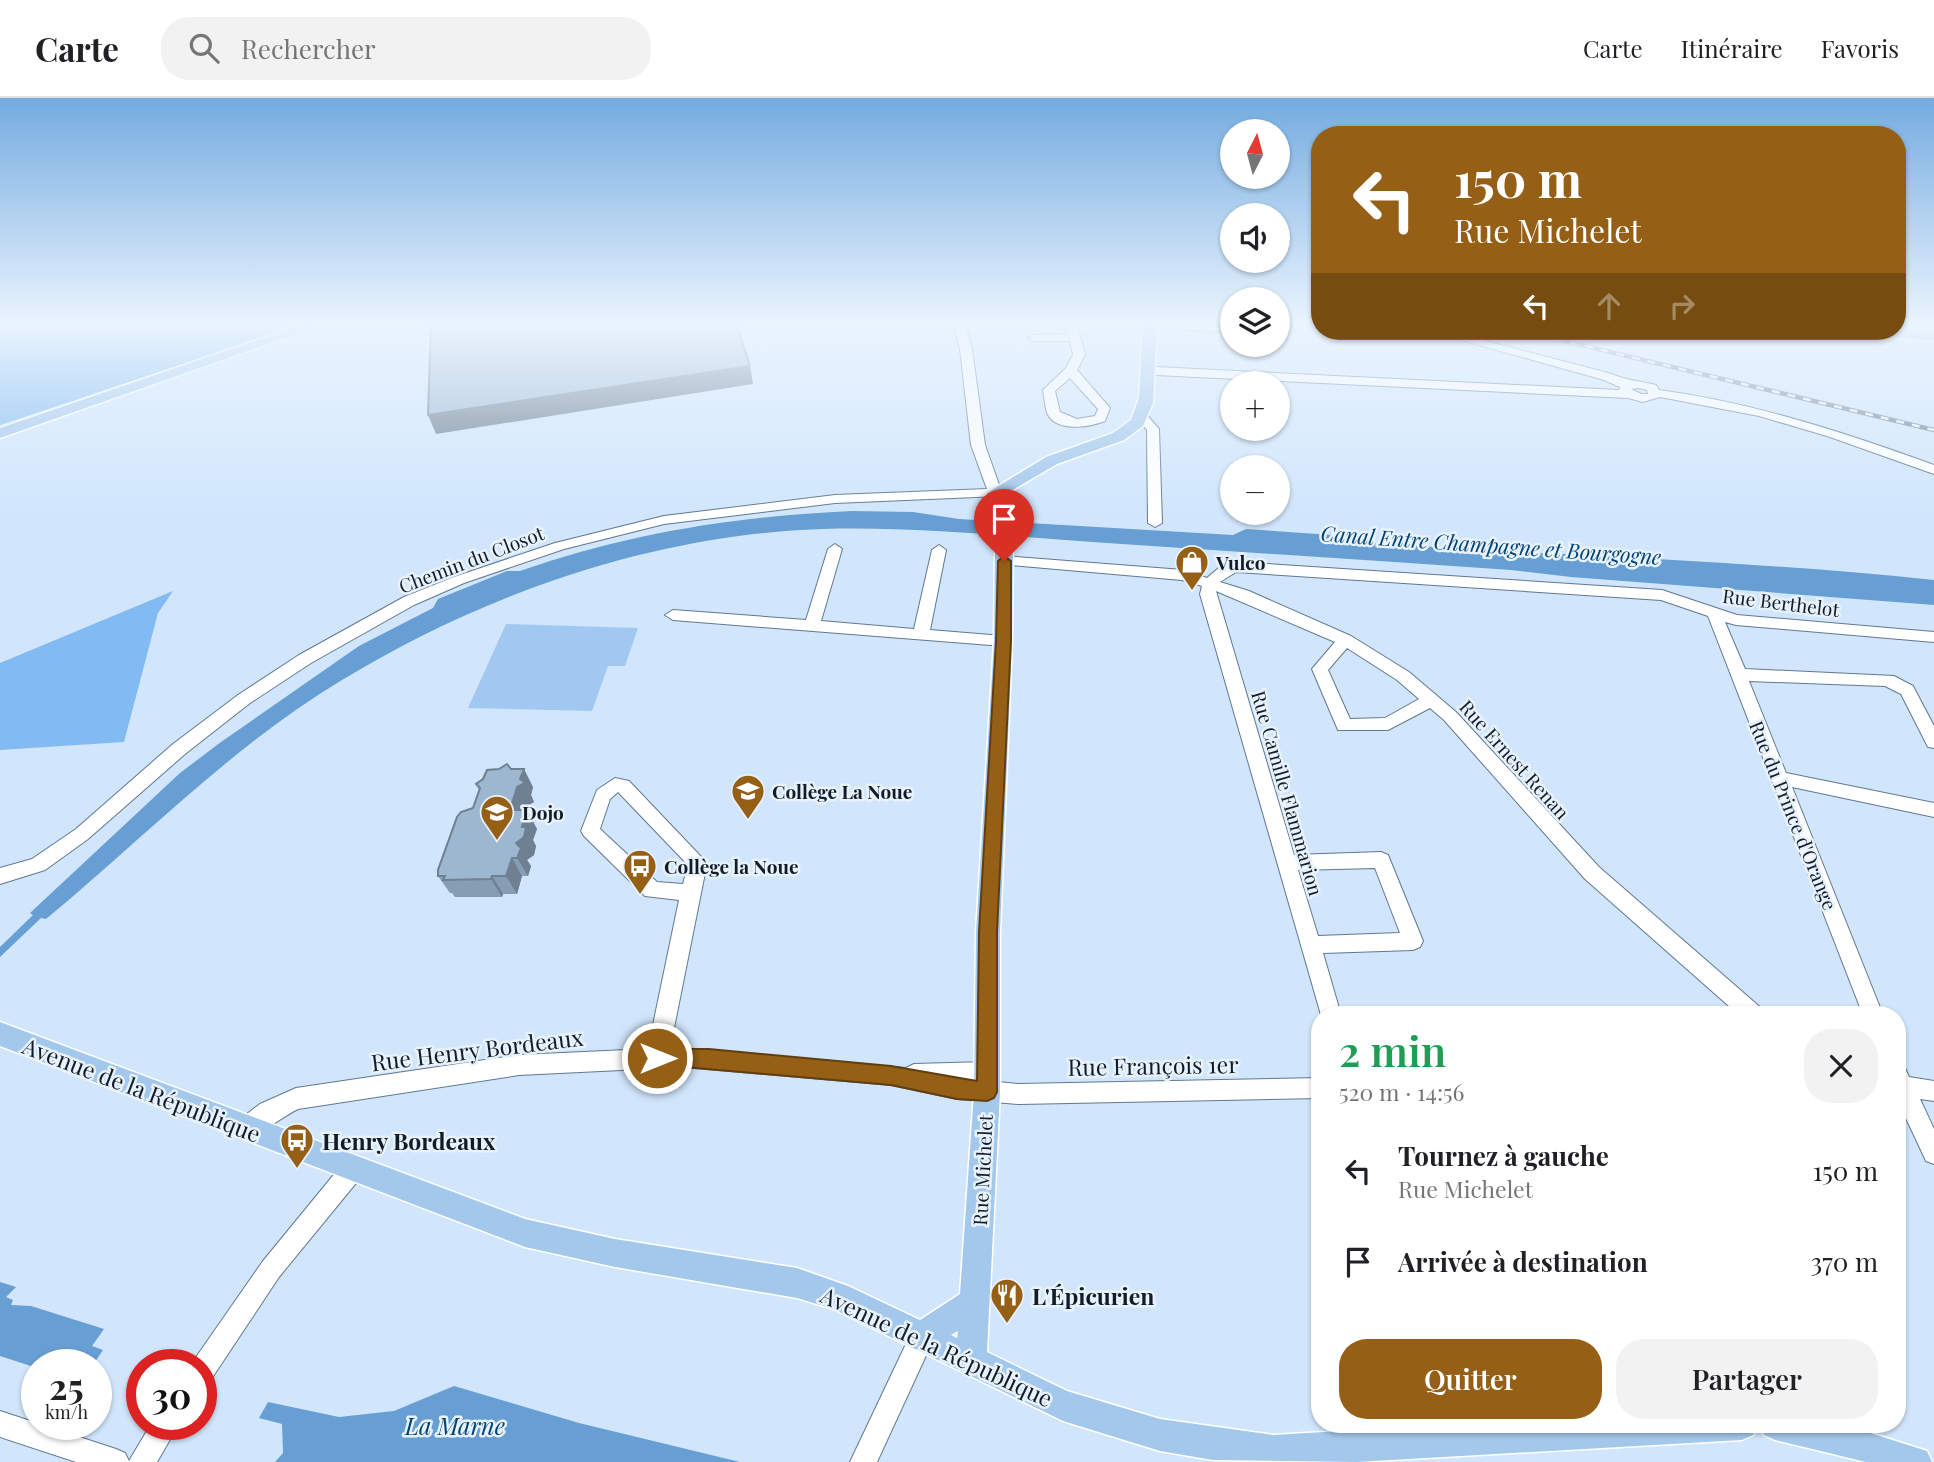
<!DOCTYPE html>
<html lang="fr">
<head>
<meta charset="utf-8">
<style>
	:root { --surface:#fff; --page:#f2f2f2; --text:#202124; --muted:#757577; --line:#e0e0e0; --accent:#955f16 }
	body { margin:0; font-family:"Playfair Display",serif; background:var(--page); color:var(--text); height:100vh; display:flex; flex-direction:column; font-size:26px; white-space:nowrap }
	* { box-sizing:border-box; margin:0 }
	p { font-size:23px; color:var(--muted) }
	.icon { flex:none; width:38px; height:38px; fill:none; stroke:currentColor; stroke-width:2; stroke-linecap:round; stroke-linejoin:round }
	.map { position:relative; flex:1; overflow:hidden }
	.side { position:absolute; left:1311px; top:908px; width:595px; height:427px; display:flex; flex-direction:column; background:var(--surface); border-radius:28px; box-shadow:0 2px 5px #0004 }
	.side>* { flex:none }
	.top-card { position:absolute; left:1311px; top:28px; width:595px; height:214px; border-radius:28px; box-shadow:0 2px 5px #0004; background:#955f16; color:#fff; overflow:hidden }
	.needle { width:46px; rotate:6deg }
	.tools { position:absolute; left:1220px; top:21px; display:grid; gap:14px }
	.tools a { display:grid; place-items:center; width:70px; height:70px; border-radius:50%; background:var(--surface); box-shadow:0 2px 5px #0004; font-size:35px }
	.speed { position:absolute; left:21px; top:1251px; display:flex; gap:14px; font-size:35px; font-weight:700; text-align:center }
	.speed>* { display:grid; place-content:center; width:91px; height:91px; border-radius:50%; background:var(--surface); box-shadow:0 2px 5px #0004; line-height:1 }
	.speed small { font-size:18px; font-weight:400 }
	.speed .limit { border:10px solid #d22; background:#fff; color:#111 }
	.pin { position:absolute; display:grid; place-items:center; width:60px; height:60px; color:#fff; margin:-72px -30px; border-radius:50% 50% 50% 0; rotate:-45deg; box-shadow:0 0 7px #0007 }
	.pin .icon { rotate:45deg }
	.me { position:absolute; width:77px; margin:-38px; rotate:90deg; stroke-linejoin:round; filter:drop-shadow(0 0 5px #0008) }
	.turn { display:flex; align-items:center; gap:24px; height:147px; padding:0 28px; font-size:32px }
	.turn .icon { width:91px; height:91px; stroke-width:2.5 }
	.turn b { display:block; font-size:49px; line-height:60px }
	.lanes { display:flex; align-items:center; height:66px; padding:0 28px; background:#0003; justify-content:center; gap:35px; direction:ltr }
	.lanes .off { opacity:.35 }
	.round { display:grid; place-items:center; flex:none; width:74px; height:74px; border-radius:28px; background:var(--page) }
	.head { display:flex; align-items:center; justify-content:space-between; height:119px; padding:0 28px }
	h1 { font-size:42px; font-weight:600; line-height:52px; color:#1e9e55 }
	.action { display:flex; gap:14px; margin-top:auto; padding:14px 28px }
	.action a { flex:1; height:80px; border-radius:28px; background:var(--accent); color:#fff; font-size:28px; font-weight:600; line-height:80px; text-align:center }
	.action a+a { background:var(--page); color:var(--text) }
	ul { padding:0; list-style:none }
	li { display:flex; align-items:center; gap:21px; height:91px; padding:0 28px }
	li div { flex:1 }
	li b { display:block; font-size:26px }
	li em { font-style:normal }
	header { display:flex; align-items:center; gap:42px; box-sizing:border-box; height:98px; padding:0 35px; background:var(--surface); border-bottom:2px solid var(--line) }
	header strong { font-size:33px }
	nav { display:flex; gap:38px; margin-inline-start:auto; font-size:24px }
	.search { width:490px; height:63px; background:var(--page); display:flex; align-items:center; gap:18px; box-sizing:border-box; padding:0 24px; border-radius:28px; color:var(--muted); font-size:26px }
	.map>svg:first-child { display:block }
</style>
</head>
<body>
<header>
<strong>Carte</strong>
<div class="search"><svg class="icon" aria-label="search" viewBox="0 0 24 24"><circle cx="10" cy="10" r="6"/><path d="M15 15l6 6"/></svg>Rechercher</div>
<nav><a>Carte</a><a>Itinéraire</a><a>Favoris</a></nav>
</header>
<div class="map">
<svg width="1934" height="1364" viewBox="0 0 1934 1364">
	<rect width="100%" height="100%" fill="#d1e6fc"/>
	<polygon fill="#a1c8f0" points="506,526 638,530 625,568 608,568 592,613 468,610"/>
	<g fill="#82bbf1">
		<polygon points="0,225 306,225 0,327"/>
		<polygon points="173,493 158,515 124,644 0,652 0,565"/>
	</g>
	<g fill="#679ed3">
		<path d="M 852,413 L 913,414 L 959,421 L 1233,437 L 1246,431 L 1361,439 L 1373,445 C 1560,458 1747,462 1934,482 L 1934,507 L 1571,479 L 1511,472 C 1377,463 1242,454 1107,445 C 1012,439 917,428 822,431 C 652,437 486,495 342,582 C 232,648 144,740 46,821 L 41,820 L 0,859 L 0,849 L 33,817 L 30,815 L 180,675 L 221,644 L 359,548 L 433,510 L 438,501 L 507,473 L 520,473 C 628,435 738,418 852,413 Z"/>
		<polygon points="0,1184 16,1189 6,1199 13,1202 11,1207 31,1208 104,1231 92,1248 103,1252 93,1267 81,1263 79,1267 37,1267 37,1270 0,1258"/>
		<polygon points="454,1288 579,1325 740,1364 275,1364 283,1355 282,1326 259,1320 268,1304 339,1319 394,1313"/>
	</g>
	<g fill="none" stroke-linecap="round" stroke-linejoin="round">
		<defs>
			<g id="minor">
				<polygon points="953,225 965,225 972,251 985,347 1002,395 1000,398 835,405 664,426 564,451 464,485 414,507 311,565 250,605 185,656 88,741 45,772 0,786 0,770 32,761 76,731 173,646 238,597 299,557 404,499 454,479 555,445 664,418 835,397 987,391 971,347 960,251"/>
				<path d="M 1065,225 L 1077,225 L 1085,257 L 1077,272 L 1110,310 L 1105,323 C 1090,329 1056,335 1047,315 C 1045,308 1044,299 1043,292 L 1066,270 L 1073,257 L 1070,243 L 1034,243 L 1028,240 L 1034,237 L 1068,236 ZM 1070,280 L 1098,311 L 1095,318 L 1077,321 L 1060,314 L 1055,293 Z"/>
				<polygon points="1183,225 1217,228 1223,231 1217,234 1150,229 1144,226"/>
				<path d="M 1429,233 L 1447,233 L 1612,276 C 1627,283 1641,283 1656,287 L 1659,292 C 1754,305 1844,334 1934,367 L 1934,376 L 1827,338 L 1759,318 L 1660,299 L 1643,304 L 1628,300 L 1156,277 L 1150,273 L 1156,269 L 1619,292 L 1620,289 L 1604,282 ZM 1638,290 L 1647,292 L 1648,296 L 1641,296 L 1631,291 Z"/>
				<polygon points="1142,315 1146,316 1159,331 1162,425 1155,429 1148,425 1147,332 1136,319"/>
				<polygon points="835,446 842,451 821,523 914,531 932,452 939,447 946,452 930,532 1003,538 1011,543 1003,548 673,522 665,517 673,512 806,522 828,451"/>
				<path d="M 1004,458 L 1183,472 L 1207,480 L 1221,468 L 1236,464 L 1662,492 L 1737,517 L 1934,534 L 1934,544 L 1736,527 L 1725,524 L 1745,571 L 1894,578 L 1913,588 L 1915,592 L 1934,628 L 1934,650 L 1928,649 L 1901,596 L 1885,588 L 1749,583 L 1786,675 L 1934,705 L 1934,719 L 1792,689 L 1883,917 L 1863,917 L 1708,518 L 1661,502 L 1236,474 L 1220,484 L 1249,493 L 1351,538 L 1409,574 L 1456,614 L 1599,769 L 1761,910 L 1764,917 L 1739,917 L 1585,781 L 1444,622 L 1430,610 L 1388,632 L 1338,632 L 1312,571 L 1335,544 L 1216,493 L 1294,757 L 1381,754 L 1388,757 L 1423,843 L 1420,849 L 1413,852 L 1323,855 L 1341,917 L 1321,917 L 1200,496 L 1202,488 L 1182,482 L 999,466 L 997,463 L 999,460 ZM 1347,550 L 1397,582 L 1419,601 L 1385,620 L 1350,621 L 1328,572 ZM 1375,770 L 1400,835 L 1318,838 L 1298,772 Z"/>
				<path d="M 615,680 L 629,683 L 707,765 L 670,950 L 906,970 L 914,966 L 987,964 L 995,967 L 998,974 L 995,981 L 989,983 L 1019,986 L 1320,980 L 1320,1000 L 1019,1006 L 957,1001 L 891,987 L 683,969 L 519,977 L 298,1011 C 280,1020 264,1034 247,1041 L 239,1038 L 236,1030 L 239,1022 L 260,1006 L 296,990 L 519,957 L 648,951 L 679,802 L 645,798 L 584,738 L 581,733 L 597,692 ZM 618,694 L 688,767 L 683,786 L 657,784 L 600,731 L 610,701 Z"/>
				<polygon points="1897,967 1905,970 1909,979 1934,983 1934,1003 1920,1001 1934,1031 1934,1066 1926,1063 1897,1001"/>
				<polygon points="353,1060 361,1063 364,1071 361,1079 279,1179 210,1283 201,1287 201,1267 191,1267 192,1265 263,1163 345,1063"/>
				<polygon points="923,1226 932,1229 935,1238 877,1364 850,1364 914,1229"/>
				<polygon points="0,1313 116,1351 125,1355 129,1363 151,1326 179,1326 157,1364 76,1364 0,1339"/>
			</g>
			<g id="major">
				<polygon points="307,225 328,225 0,340 0,330"/>
				<path d="M 1143,225 L 1157,225 L 1153,305 L 1143,328 L 1124,342 L 1057,366 L 1004,397 L 1013,444 L 1012,543 L 1000,834 L 1000,994 L 987,1254 L 1067,1293 L 1160,1321 L 1273,1337 L 1459,1326 L 1757,1326 L 1753,1337 L 1742,1342 L 1357,1364 L 1213,1362 L 1160,1353 L 1063,1323 L 833,1211 L 797,1200 L 615,1169 L 525,1149 L 0,948 L 0,924 L 525,1121 L 615,1141 L 797,1170 L 848,1188 L 920,1222 L 960,1196 L 974,994 L 976,834 L 994,543 L 995,444 L 987,395 L 1046,359 L 1113,335 L 1131,322 L 1139,300 ZM 958,1233 L 957,1240 L 951,1237 Z"/>
				<polygon points="1897,232 1934,235 1934,243 1864,237 1857,233"/>
				<polygon points="1760,1326 1842,1326 1927,1353 1932,1364 1866,1364 1775,1342 1764,1337"/>
			</g>
		</defs>
		<use href="#minor" stroke="#607890" stroke-width="2"/>
		<use href="#major" stroke="#fff" stroke-width="3"/>
		<use href="#minor" fill="#fff" fill-rule="evenodd"/>
		<use href="#major" fill="#a4c8ec" fill-rule="evenodd"/>
		<defs>
			<polyline id="rail" points="1523,233 1934,332"/>
		</defs>
		<use href="#rail" stroke="#768696" stroke-width="4.5"/>
		<use href="#rail" stroke="#e7f2fd" stroke-width="2.5" stroke-dasharray="8" stroke-linecap="butt"/>
	</g>
	<polygon fill="#879db4" points="511,671 533,689 531,697 534,704 527,708 526,712 537,731 533,742 536,748 534,757 527,762 531,768 528,778 522,778 517,796 503,796 502,799 455,799 452,795 450,795 438,778 473,710 479,692 476,686"/>
	<g fill="#6e8092">
		<polygon points="750,268 753,286 436,336 428,317"/>
		<polygon points="524,671 533,689 531,697 534,704 527,708 522,723 527,712 537,731 533,742 536,748 534,757 527,762 531,768 528,778 517,760 516,745 522,729 511,709"/>
		<polygon points="512,760 522,778 517,796 506,778"/>
		<polygon points="492,778 503,796 502,799 491,781"/>
	</g>
	<g fill="#9db7d1" stroke="#6e8092" stroke-width="2">
		<polygon points="431,225 736,225 750,268 428,317"/>
		<polygon points="507,666 511,671 524,671 520,681 525,685 517,689 511,709 515,709 514,712 527,712 522,729 526,729 524,739 516,745 521,750 517,760 512,760 506,778 492,778 491,781 443,782 445,778 438,778 438,772 457,719 461,714 473,710 480,690 476,686 483,681 487,672 499,671"/>
	</g>
	<linearGradient id="sky" x2="0" y2="1"><stop stop-color="#74abe0"/><stop offset="0.54" stop-color="#eaf4fe"/><stop offset="1" stop-color="#eaf4fe" stop-opacity="0"/></linearGradient>
	<rect width="1934" height="416" fill="url(#sky)"/>
	<polygon fill="#955f16" stroke="#613e0e" stroke-width="2" points="1004,458 1011,463 1011,543 997,834 997,994 994,1000 987,1003 957,1001 891,987 650,966 647,960 650,953 657,951 709,951 891,968 977,983 979,834 996,543 998,463"/>
	<defs>
		<symbol id="shop-pin" viewBox="-11 -11 22 30"><path d="M0 17L-7.5 6A9.5 9.5 0 1 1 7.5 6Z" fill="#955f16" stroke="#e7f2fd"/><path d="M-5-2.5h2.3a2.7 3.5 0 0 1 5.4 0H5L5.5 6h-11ZM-1.5-2.5h3a1.5 2.3 0 0 0-3 0Z" fill="#fff"/></symbol>
		<symbol id="school-pin" viewBox="-11 -11 22 30"><path d="M0 17L-7.5 6A9.5 9.5 0 1 1 7.5 6Z" fill="#955f16" stroke="#e7f2fd"/><path d="M0-5L7-2L0 1L-7-2ZM-4 1L0 2.5L4 1V4Q0 6-4 4Z" fill="#fff"/></symbol>
		<symbol id="university-pin" viewBox="-11 -11 22 30"><path d="M0 17L-7.5 6A9.5 9.5 0 1 1 7.5 6Z" fill="#955f16" stroke="#e7f2fd"/><path d="M0-5L7-2L0 1L-7-2ZM-4 1L0 2.5L4 1V4Q0 6-4 4Z" fill="#fff"/></symbol>
		<symbol id="bus-pin" viewBox="-11 -11 22 30"><path d="M0 17L-7.5 6A9.5 9.5 0 1 1 7.5 6Z" fill="#955f16" stroke="#e7f2fd"/><path d="M-5-6H5V4H4V6H2V4H-2V6H-4V4H-5ZM-3.5-4V0h7V-4ZM-3.5 1.2v1.5H-2V1.2ZM2 1.2v1.5H3.5V1.2Z" fill="#fff"/></symbol>
		<symbol id="restaurant-pin" viewBox="-11 -11 22 30"><path d="M0 17L-7.5 6A9.5 9.5 0 1 1 7.5 6Z" fill="#955f16" stroke="#e7f2fd"/><path d="M-5-6h1v4h1v-4h1v4h1v-4h1v5L-1.5 .5V6h-2V.5L-5-1ZM5-6V6H3V1.5H1.5Q1.5-4 5-6Z" fill="#fff"/></symbol>
	</defs>
	<g fill-rule="evenodd">
		<use href="#shop-pin" x="1173" y="445" width="38" height="52"/>
		<use href="#school-pin" x="729" y="674" width="38" height="52"/>
		<use href="#university-pin" x="478" y="695" width="38" height="52"/>
		<use href="#bus-pin" x="621" y="749" width="38" height="52"/>
		<use href="#bus-pin" x="278" y="1023" width="38" height="52"/>
		<use href="#restaurant-pin" x="988" y="1178" width="38" height="52"/>
	</g>
	<g text-anchor="middle" dominant-baseline="central" stroke-width="5" stroke-linejoin="round" paint-order="stroke">
		<g font-size="19" fill="#121c26" stroke="#e7f2fd">
			<text transform="translate(471 461) rotate(-21)">Chemin du Closot</text>
			<text transform="translate(1781 504) rotate(7)">Rue Berthelot</text>
			<text transform="translate(1515 661) rotate(48)">Rue Ernest Renan</text>
			<text transform="translate(1288 695) rotate(74)">Rue Camille Flammarion</text>
			<text transform="translate(1794 717) rotate(68)">Rue du Prince d'Orange</text>
			<text transform="translate(982 1072) rotate(-87)">Rue Michelet</text>
		</g>
		<g font-size="19" font-weight="bold" fill="#121c26" stroke="#e7f2fd" text-anchor="start">
			<text x="1216" y="464">Vulco</text>
			<text x="772" y="693">Collège La Noue</text>
			<text x="522" y="714">Dojo</text>
			<text x="664" y="768">Collège la Noue</text>
		</g>
		<g font-size="21" font-style="italic" fill="#004374" stroke="#e7f2fd">
			<text transform="translate(1491 446) rotate(4)">Canal Entre Champagne et Bourgogne</text>
		</g>
		<g font-size="23" fill="#121c26" stroke="#e7f2fd">
			<text transform="translate(477 951) rotate(-7)">Rue Henry Bordeaux</text>
			<text transform="translate(1153 967) rotate(-1)">Rue François 1er</text>
			<text transform="translate(142 991) rotate(21)">Avenue de la République</text>
			<text transform="translate(937 1248) rotate(25)">Avenue de la République</text>
		</g>
		<g font-size="23" font-weight="bold" fill="#121c26" stroke="#e7f2fd" text-anchor="start">
			<text x="322" y="1042">Henry Bordeaux</text>
			<text x="1032" y="1197">L'Épicurien</text>
		</g>
		<g font-size="24" font-style="italic" fill="#004374" stroke="#e7f2fd">
			<text x="455" y="1327">La Marne</text>
		</g>
	</g>
</svg>
<div class="tools">
<a><svg class="needle" viewBox="-14 -14 28 28"><path d="M0-13l5 13h-10z" fill="#e53935"/><path d="M0 13l5-13h-10z" fill="#757577"/></svg></a>
<a><svg class="icon" aria-label="sound" viewBox="0 0 24 24"><path d="M4 9h4l5-4v14l-5-4H4zM17 9q2 3 0 6"/></svg></a>
<a><svg class="icon" aria-label="layers" viewBox="0 0 24 24"><path d="M12 4l9 5-9 5-9-5zM3 14l9 5 9-5"/></svg></a>
<a>+</a>
<a>−</a>
</div>
<div class="speed"><div>25<small>km/h</small></div><div class="limit">30</div></div>
<div class="pin" style="left:1004px;top:463px;background:#d93025"><svg class="icon" aria-label="arrive" viewBox="0 0 24 24"><path d="M6 21V4h12l-3 4 3 4H6"/></svg></div>
<svg class="me" style="left:657px;top:960px" viewBox="-20 -20 40 40"><circle r="17" fill="#955f16" stroke="#fff" stroke-width="3"/><path d="M0-11L8 9 0 5-8 9z" fill="#fff"/></svg>
<div class="top-card">
<div class="turn"><svg class="icon" aria-label="left" viewBox="0 0 24 24"><path d="M17 20v-9H6M10 6l-5 5 5 5"/></svg><div><b>150 m</b>Rue Michelet</div></div>
<div class="lanes"><svg class="icon" aria-label="left" viewBox="0 0 24 24"><path d="M17 20v-9H6M10 6l-5 5 5 5"/></svg><svg class="icon off" aria-label="ahead" viewBox="0 0 24 24"><path d="M12 20V5M6 11l6-6 6 6"/></svg><svg class="icon off" aria-label="right" viewBox="0 0 24 24"><path d="M7 20v-9h11M14 6l5 5-5 5"/></svg></div>
</div>
<section class="side">
<div class="head"><div><h1>2 min</h1><p>520 m · 14:56</p></div><a class="round"><svg class="icon" aria-label="close" viewBox="0 0 24 24"><path d="M6 6l12 12M18 6L6 18"/></svg></a></div>
<ul>
<li><svg class="icon" aria-label="left" viewBox="0 0 24 24"><path d="M17 20v-9H6M10 6l-5 5 5 5"/></svg><div><b>Tournez à gauche</b><p>Rue Michelet</p></div><em>150 m</em></li>
<li><svg class="icon" aria-label="arrive" viewBox="0 0 24 24"><path d="M6 21V4h12l-3 4 3 4H6"/></svg><div><b>Arrivée à destination</b></div><em>370 m</em></li>
</ul>
<div class="action"><a>Quitter</a><a>Partager</a></div>
</section>
</div>
</body>
</html>
